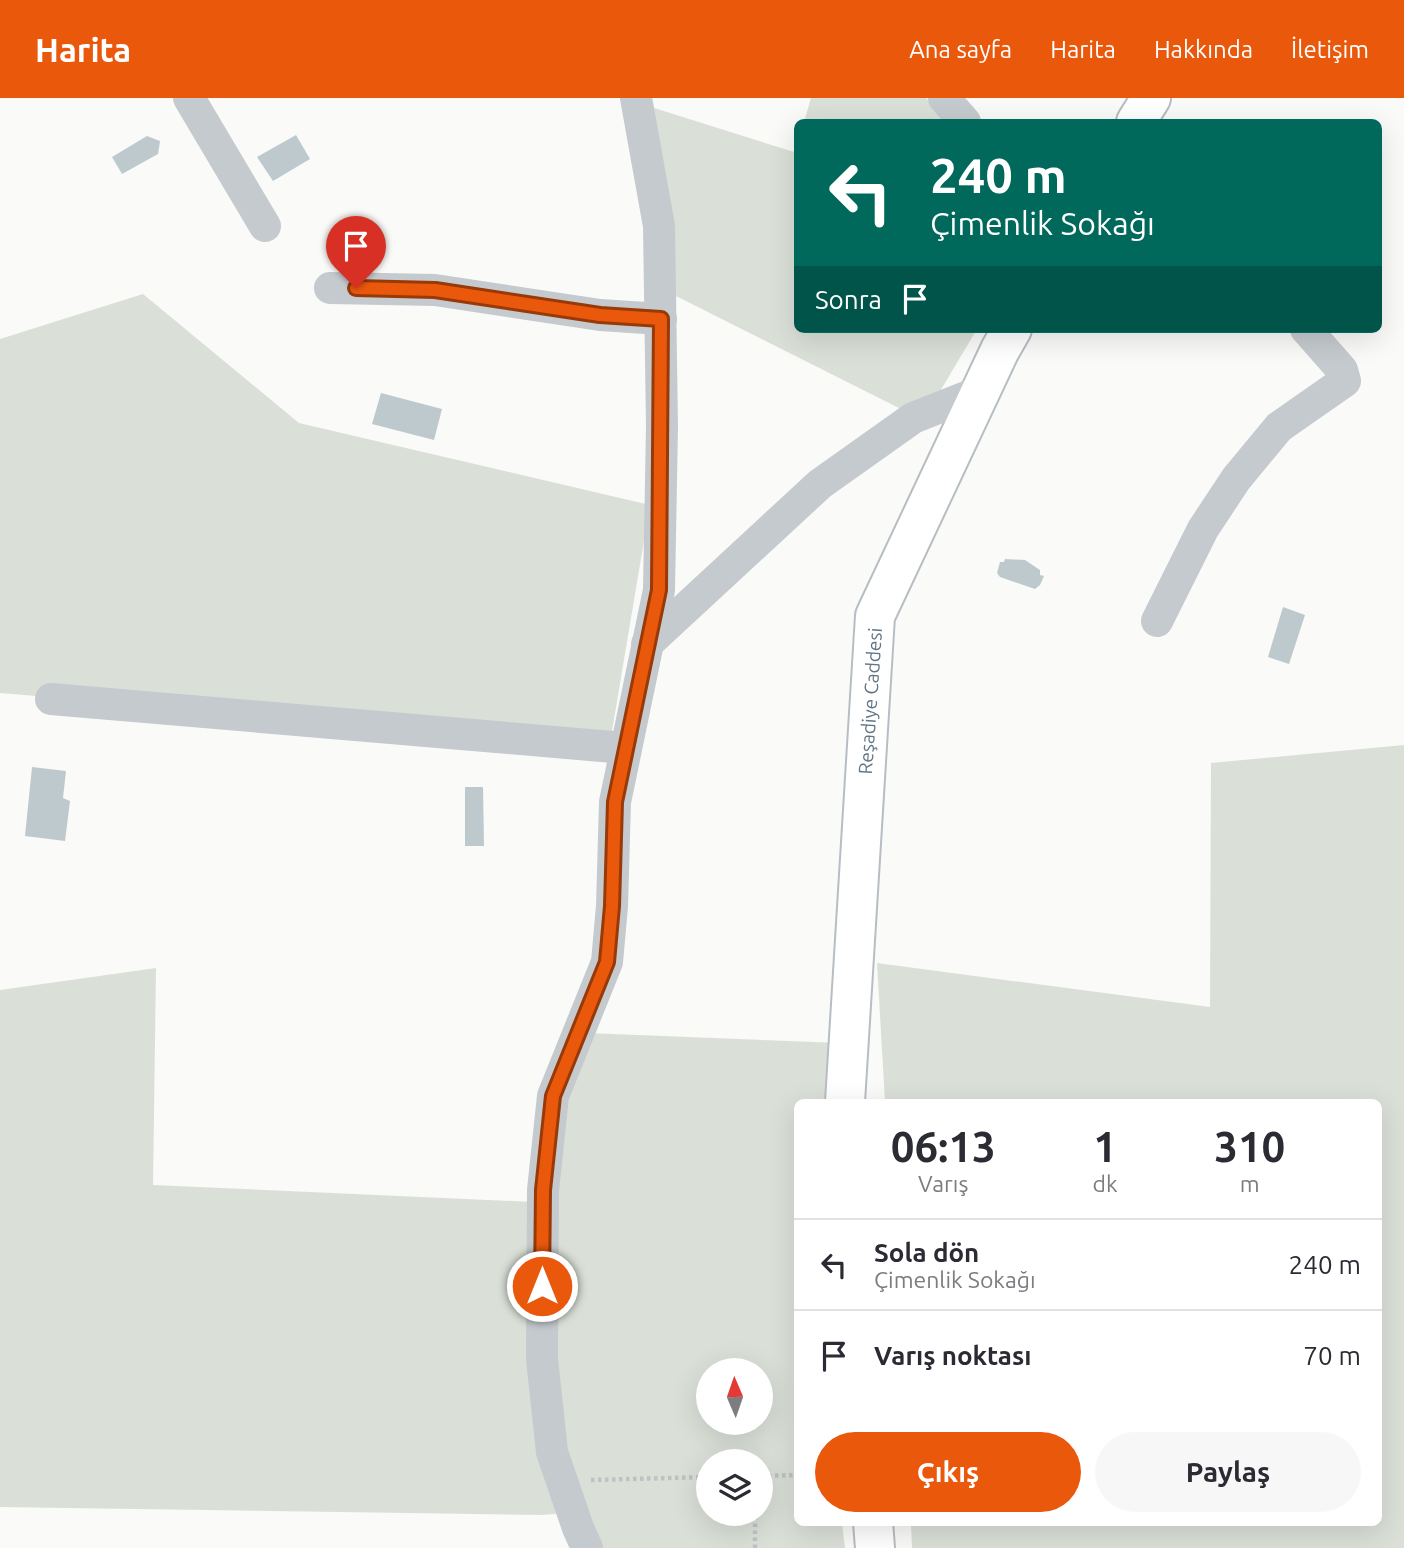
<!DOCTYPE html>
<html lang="tr">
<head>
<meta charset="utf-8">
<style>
	:root { --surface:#fff; --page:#f7f7f7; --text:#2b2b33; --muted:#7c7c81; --line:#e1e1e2; --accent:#ea580c }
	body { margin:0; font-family:Ubuntu,sans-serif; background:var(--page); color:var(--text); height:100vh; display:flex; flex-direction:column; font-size:26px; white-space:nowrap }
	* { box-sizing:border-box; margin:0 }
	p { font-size:23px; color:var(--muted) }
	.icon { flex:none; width:38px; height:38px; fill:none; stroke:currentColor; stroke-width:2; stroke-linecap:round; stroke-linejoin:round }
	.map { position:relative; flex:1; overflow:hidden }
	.details { position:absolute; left:794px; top:1001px; width:588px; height:427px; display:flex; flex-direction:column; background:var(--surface); border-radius:10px; box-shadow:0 7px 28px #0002 }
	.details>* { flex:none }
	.banner { position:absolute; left:794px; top:21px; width:588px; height:214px; border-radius:10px; box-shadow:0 7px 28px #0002; background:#00695c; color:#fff; overflow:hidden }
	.needle { width:46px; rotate:358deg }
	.tools { position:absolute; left:696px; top:1260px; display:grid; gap:14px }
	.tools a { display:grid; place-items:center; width:77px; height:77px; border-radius:50%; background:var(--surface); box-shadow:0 7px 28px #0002; font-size:35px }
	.pin { position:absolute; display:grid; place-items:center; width:60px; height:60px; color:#fff; margin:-72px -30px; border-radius:50% 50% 50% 0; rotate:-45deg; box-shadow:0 0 7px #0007 }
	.pin .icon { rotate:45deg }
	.me { position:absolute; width:77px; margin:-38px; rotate:0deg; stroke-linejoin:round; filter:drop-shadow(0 0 5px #0008) }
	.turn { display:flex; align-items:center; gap:24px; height:147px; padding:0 21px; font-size:32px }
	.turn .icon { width:91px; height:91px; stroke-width:2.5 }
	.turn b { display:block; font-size:49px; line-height:60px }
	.then { display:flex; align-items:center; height:66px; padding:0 21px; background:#0003; gap:14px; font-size:26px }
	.eta { display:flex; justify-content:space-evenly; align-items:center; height:119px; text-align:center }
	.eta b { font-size:42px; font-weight:700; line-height:49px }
	.cta { display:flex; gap:14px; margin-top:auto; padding:14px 21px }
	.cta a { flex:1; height:80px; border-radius:42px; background:var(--accent); color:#fff; font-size:28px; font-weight:700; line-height:80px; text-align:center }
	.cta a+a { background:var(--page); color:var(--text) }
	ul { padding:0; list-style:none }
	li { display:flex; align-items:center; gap:21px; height:91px; padding:0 21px; border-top:2px solid var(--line) }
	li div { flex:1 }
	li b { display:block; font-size:26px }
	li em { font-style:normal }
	header { display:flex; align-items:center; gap:42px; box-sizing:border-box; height:98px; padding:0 35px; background:var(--accent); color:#fff }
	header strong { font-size:33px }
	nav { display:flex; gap:38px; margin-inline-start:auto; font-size:24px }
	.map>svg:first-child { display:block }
</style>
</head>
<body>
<header>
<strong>Harita</strong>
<nav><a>Ana sayfa</a><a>Harita</a><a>Hakkında</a><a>İletişim</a></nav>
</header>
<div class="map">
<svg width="1404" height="1450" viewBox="0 0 1404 1450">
	<rect width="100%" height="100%" fill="#fafaf8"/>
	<g fill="#dae0d7" fill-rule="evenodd">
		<polygon points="811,0 926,0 949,24 804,24"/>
		<polygon points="651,9 794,54 798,43 798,231 977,231 923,322 660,190"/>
		<polygon points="143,196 299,325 650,407 610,645 0,595 0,241"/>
		<polygon points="1404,647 1404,1450 912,1450 911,1425 1379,1424 1379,1004 885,1004 877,865 1210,909 1211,665"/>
		<path d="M 156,870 L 153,1087 L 535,1104 L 562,934 L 839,945 L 839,1004 L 798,1004 L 798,1424 L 842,1425 L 845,1450 L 600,1450 L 582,1414 L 540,1417 L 0,1409 L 0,892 ZM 709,1272 L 761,1272 L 761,1325 L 709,1325 ZM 709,1363 L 761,1363 L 761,1416 L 709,1416 Z"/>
	</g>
	<g fill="#bec9ce">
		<polygon points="296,37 310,61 273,83 257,59"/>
		<polygon points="147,38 160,43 158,56 122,76 112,59"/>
		<polygon points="381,295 442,311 434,342 372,326"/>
		<polygon points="1005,461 1025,462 1040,472 1040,477 1044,478 1040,487 1035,491 1000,479 997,475 1000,464 1004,464"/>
		<polygon points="1283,509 1305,517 1289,566 1268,559"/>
		<polygon points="32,669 66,673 63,700 70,703 65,743 25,738"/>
		<polygon points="465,689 483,689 484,748 465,748"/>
	</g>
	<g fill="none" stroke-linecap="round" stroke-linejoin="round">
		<defs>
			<g id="secondary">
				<polyline points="1136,24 1151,0"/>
				<polyline points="845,1004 875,518 1000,252 1012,231"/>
				<polyline points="873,1424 875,1450"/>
			</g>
		</defs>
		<use href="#secondary" stroke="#b7bec3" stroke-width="42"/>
		<g stroke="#bfc2c5" stroke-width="4.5" stroke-dasharray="3.5 3.5" stroke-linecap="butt">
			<polyline points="761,1378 798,1377"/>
			<polyline points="591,1382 709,1379"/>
			<polyline points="755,1450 755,1416"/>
		</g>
		<g stroke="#c5cace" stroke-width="32">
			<polyline points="189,0 265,128"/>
			<polyline points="944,0 965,24"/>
			<polyline points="330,190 435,192 600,217 661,221"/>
			<polyline points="1157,523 1203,431 1236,381 1279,329 1345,283 1342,272 1306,231"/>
			<polyline points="647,546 820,386 913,320 981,293"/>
			<polyline points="51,601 625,650"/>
			<polyline points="587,1450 578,1430 552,1354 542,1261 543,1092 553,998 607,864 612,808 615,704 659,492 662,328 659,128 636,0"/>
		</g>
		<use href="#secondary" stroke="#fff" stroke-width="38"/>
	</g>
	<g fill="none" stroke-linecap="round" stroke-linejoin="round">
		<defs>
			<polyline id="route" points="356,190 435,192 600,217 661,221 659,492 615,704 612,808 607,864 553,998 543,1092 542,1188"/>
		</defs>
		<use href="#route" stroke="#983908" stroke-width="18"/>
		<use href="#route" stroke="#ea580c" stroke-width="12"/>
	</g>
	<g text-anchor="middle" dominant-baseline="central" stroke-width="7" stroke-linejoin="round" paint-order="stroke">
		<g font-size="19" fill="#637685" stroke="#fff">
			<text transform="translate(870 603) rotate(-86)">Reşadiye Caddesi</text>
		</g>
	</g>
</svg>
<div class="tools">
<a><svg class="needle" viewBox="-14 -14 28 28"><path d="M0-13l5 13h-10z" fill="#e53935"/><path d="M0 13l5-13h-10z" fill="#7c7c81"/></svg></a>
<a><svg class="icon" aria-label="layers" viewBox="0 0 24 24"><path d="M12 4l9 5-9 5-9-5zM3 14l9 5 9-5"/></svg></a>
</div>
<div class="pin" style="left:356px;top:190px;background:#d93025"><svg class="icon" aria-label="arrive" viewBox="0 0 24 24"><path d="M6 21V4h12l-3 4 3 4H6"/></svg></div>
<svg class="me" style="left:542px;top:1188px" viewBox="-20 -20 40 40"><circle r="17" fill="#ea580c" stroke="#fff" stroke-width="3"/><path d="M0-11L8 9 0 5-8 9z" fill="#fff"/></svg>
<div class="banner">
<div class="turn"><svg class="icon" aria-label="left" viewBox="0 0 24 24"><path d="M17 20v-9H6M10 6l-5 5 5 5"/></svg><div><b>240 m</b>Çimenlik Sokağı</div></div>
<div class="then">Sonra<svg class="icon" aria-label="arrive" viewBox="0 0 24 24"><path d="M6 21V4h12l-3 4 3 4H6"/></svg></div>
</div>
<section class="details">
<div class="eta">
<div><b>06:13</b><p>Varış</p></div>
<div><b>1</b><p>dk</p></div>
<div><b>310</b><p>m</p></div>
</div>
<ul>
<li><svg class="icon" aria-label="left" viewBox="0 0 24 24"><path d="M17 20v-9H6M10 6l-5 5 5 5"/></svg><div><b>Sola dön</b><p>Çimenlik Sokağı</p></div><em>240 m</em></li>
<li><svg class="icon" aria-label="arrive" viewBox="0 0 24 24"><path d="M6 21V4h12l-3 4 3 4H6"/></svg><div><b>Varış noktası</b></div><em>70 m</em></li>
</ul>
<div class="cta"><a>Çıkış</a><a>Paylaş</a></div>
</section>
</div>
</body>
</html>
